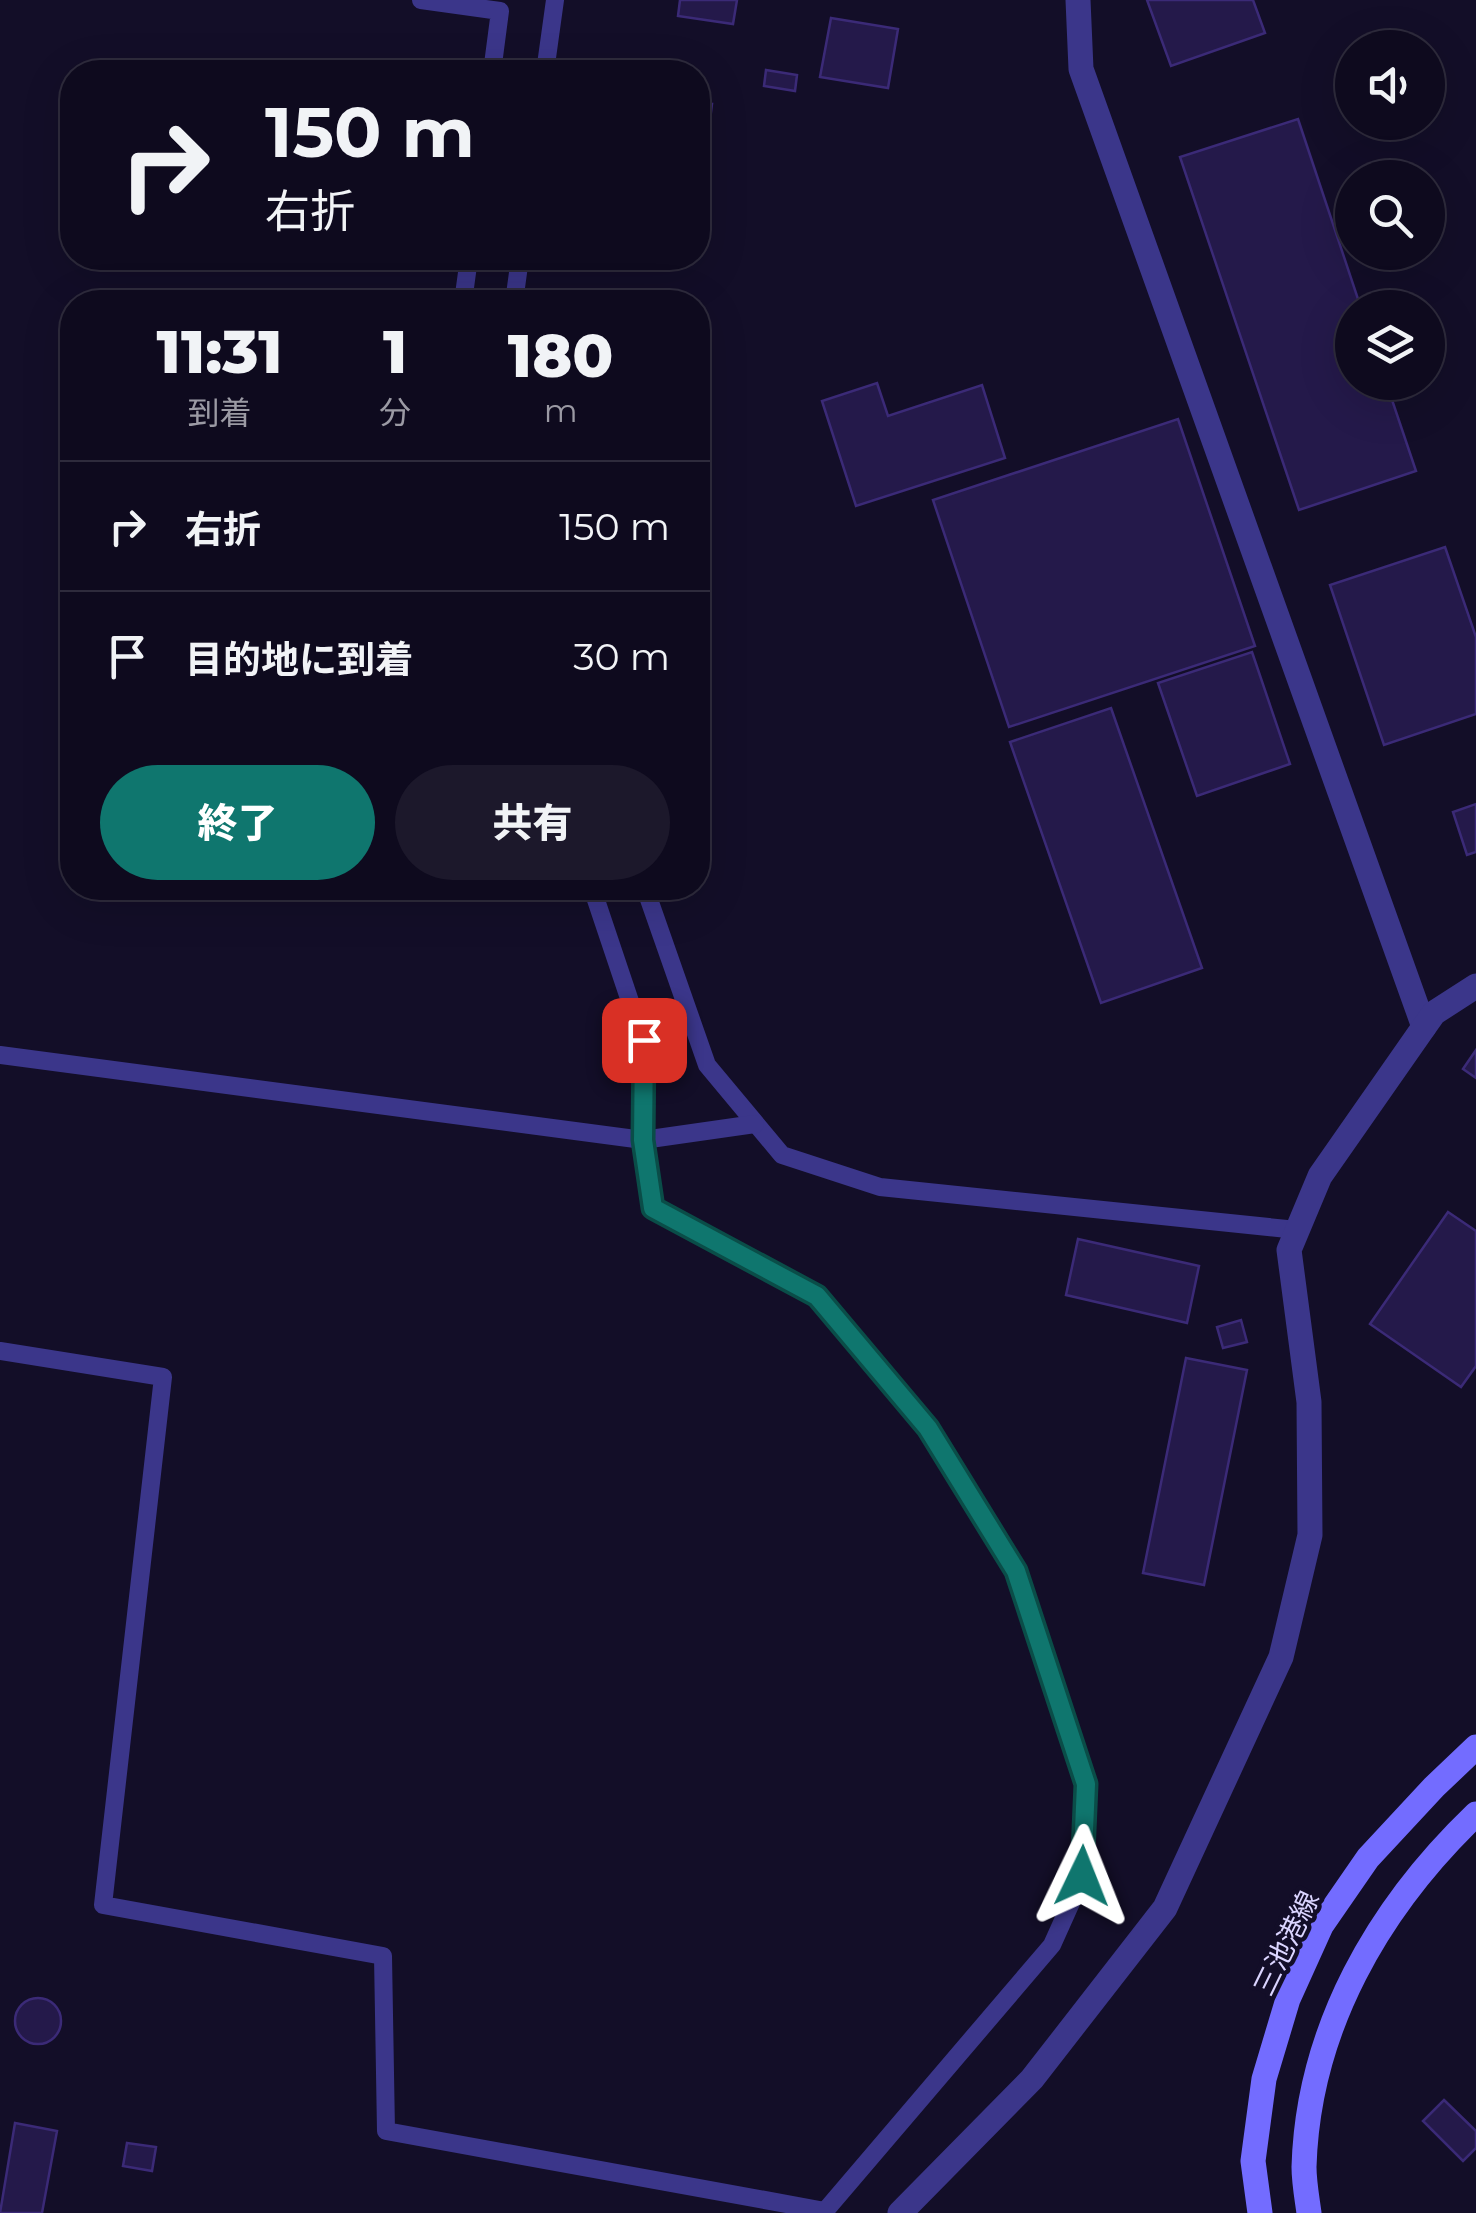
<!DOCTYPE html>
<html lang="ja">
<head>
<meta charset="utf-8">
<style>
	:root { --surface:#0e0a1e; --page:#1c182b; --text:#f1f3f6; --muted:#9b9aa4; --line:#2e2b3c; --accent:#0f766e }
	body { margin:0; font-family:Montserrat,"Noto Sans JP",sans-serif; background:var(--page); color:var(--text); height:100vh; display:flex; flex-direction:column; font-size:38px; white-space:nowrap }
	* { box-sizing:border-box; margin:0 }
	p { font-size:32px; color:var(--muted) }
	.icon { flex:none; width:55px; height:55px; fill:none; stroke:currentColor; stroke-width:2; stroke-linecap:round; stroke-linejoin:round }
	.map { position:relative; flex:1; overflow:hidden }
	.details { position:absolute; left:60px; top:290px; width:650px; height:610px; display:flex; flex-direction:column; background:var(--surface); border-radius:40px; box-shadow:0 10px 40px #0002,0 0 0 2px var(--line) }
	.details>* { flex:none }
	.banner { position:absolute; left:60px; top:60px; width:650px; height:210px; border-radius:40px; box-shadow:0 10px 40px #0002,0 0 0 2px var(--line); background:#0e0a1e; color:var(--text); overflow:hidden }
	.controls { position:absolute; left:1335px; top:30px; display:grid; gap:20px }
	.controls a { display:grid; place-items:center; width:110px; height:110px; border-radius:50%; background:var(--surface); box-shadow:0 10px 40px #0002,0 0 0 2px var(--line); font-size:50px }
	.pin { position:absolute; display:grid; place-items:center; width:85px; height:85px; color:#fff; margin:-42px; border-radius:20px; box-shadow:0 5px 15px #0006 }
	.me { position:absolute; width:110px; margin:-55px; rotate:2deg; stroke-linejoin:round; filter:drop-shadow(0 0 8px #0008) }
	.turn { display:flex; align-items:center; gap:35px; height:210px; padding:0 40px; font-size:45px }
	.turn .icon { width:130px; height:130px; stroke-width:2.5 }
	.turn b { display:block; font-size:70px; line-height:85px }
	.eta { display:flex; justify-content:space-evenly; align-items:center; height:170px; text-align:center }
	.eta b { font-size:60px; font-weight:800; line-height:70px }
	.button { display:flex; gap:20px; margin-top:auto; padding:20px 40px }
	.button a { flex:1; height:115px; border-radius:60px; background:var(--accent); color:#fff; font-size:40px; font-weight:800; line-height:115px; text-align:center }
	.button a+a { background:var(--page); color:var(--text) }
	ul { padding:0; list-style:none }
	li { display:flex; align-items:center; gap:30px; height:130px; padding:0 40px; border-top:2px solid var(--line) }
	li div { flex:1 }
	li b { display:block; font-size:38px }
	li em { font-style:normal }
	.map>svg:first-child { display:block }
</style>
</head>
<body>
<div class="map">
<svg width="1476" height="2213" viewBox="0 0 1476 2213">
	<rect width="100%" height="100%" fill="#130e28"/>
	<g fill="#24194a" stroke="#3b2a77" stroke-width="2.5">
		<polygon points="680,0 737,0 733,24 678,16"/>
		<polygon points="1147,0 1253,0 1265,33 1171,66"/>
		<polygon points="831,18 898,29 888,88 820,77"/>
		<polygon points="766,70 797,75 795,91 764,86"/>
		<polygon points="698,103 712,104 704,169 698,169"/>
		<polygon points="1298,119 1361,308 1352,308 1352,382 1386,382 1416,471 1299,510 1180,157"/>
		<polygon points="877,383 888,416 982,385 1005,458 856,506 822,401"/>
		<polygon points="1178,419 1255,646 1009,727 933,500"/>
		<polygon points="1445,547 1476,637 1476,714 1384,745 1330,585"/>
		<polygon points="1252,652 1290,764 1197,796 1158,683"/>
		<polygon points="1111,708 1202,968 1101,1003 1010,742"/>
		<polygon points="1476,804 1476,852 1467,855 1453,812"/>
		<polygon points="1476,1050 1476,1078 1463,1069"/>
		<polygon points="1448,1212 1476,1231 1476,1366 1461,1387 1370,1324"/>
		<polygon points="1078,1239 1199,1266 1187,1323 1066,1295"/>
		<polygon points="1241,1320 1247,1342 1223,1348 1217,1327"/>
		<polygon points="1186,1358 1247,1370 1204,1585 1143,1573"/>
		<circle cx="38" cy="2021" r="23"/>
		<polygon points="1444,2100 1476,2131 1476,2148 1463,2161 1423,2121"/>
		<polygon points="15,2123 57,2131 42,2213 0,2213"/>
		<polygon points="127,2143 156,2147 152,2171 123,2166"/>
	</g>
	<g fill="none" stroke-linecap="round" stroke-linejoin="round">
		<g stroke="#3b368a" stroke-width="18">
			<polyline points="421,0 500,11 492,72"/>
			<polyline points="545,72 555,0"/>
			<polyline points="463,302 469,258"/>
			<polyline points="514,302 520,258"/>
			<polyline points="645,888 707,1065 782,1155 880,1187 1297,1230"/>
			<polyline points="0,1055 643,1140 755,1124"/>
			<polyline points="0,1351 163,1377 103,1905 383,1956 386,2131 825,2211 1052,1945 1083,1876 1086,1784 1017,1571 928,1428 817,1296 653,1209 643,1140 643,1040 592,888"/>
		</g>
		<g stroke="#3b368a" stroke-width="25">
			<polyline points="1078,0 1081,69 1424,1027"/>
			<polyline points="900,2213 1032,2079 1165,1908 1281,1657 1310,1535 1309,1402 1289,1250 1320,1176 1424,1027 1434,1013 1476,986"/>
		</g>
		<g stroke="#736cff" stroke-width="25">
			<polyline points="1260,2213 1253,2161 1264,2079 1288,1999 1321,1926 1368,1858 1434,1787 1476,1747"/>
			<path d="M 1309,2213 C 1307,2198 1304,2182 1304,2167 C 1308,2029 1378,1908 1476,1814"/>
		</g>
	</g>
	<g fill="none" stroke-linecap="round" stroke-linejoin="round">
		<defs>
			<polyline id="route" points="644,1040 643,1140 653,1208 817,1296 928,1428 1016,1571 1086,1784 1082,1876"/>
		</defs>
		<use href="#route" stroke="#0a4d48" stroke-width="25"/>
		<use href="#route" stroke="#0f766e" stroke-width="18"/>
	</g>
	<g text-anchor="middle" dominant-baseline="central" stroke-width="9" stroke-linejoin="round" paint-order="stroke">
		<g font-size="28" fill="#dbd5ff" stroke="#130e28">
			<text transform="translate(1286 1943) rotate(-64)">三池港線</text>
		</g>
	</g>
</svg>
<div class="controls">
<a><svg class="icon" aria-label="sound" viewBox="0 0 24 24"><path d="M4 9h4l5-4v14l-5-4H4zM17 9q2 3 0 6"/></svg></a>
<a><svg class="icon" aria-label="search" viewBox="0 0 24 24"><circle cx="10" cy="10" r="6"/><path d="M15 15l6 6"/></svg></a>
<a><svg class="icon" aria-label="layers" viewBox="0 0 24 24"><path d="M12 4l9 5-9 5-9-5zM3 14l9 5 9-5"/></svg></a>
</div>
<div class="pin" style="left:644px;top:1040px;background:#d93025"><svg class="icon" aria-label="arrive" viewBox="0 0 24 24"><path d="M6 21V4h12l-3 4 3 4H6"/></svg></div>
<svg class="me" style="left:1082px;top:1876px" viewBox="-20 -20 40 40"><path d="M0-17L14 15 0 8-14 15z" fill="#0f766e" stroke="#fff" stroke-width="4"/></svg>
<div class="banner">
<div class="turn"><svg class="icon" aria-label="right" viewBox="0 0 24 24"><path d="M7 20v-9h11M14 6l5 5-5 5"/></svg><div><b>150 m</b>右折</div></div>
</div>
<section class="details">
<div class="eta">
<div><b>11:31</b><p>到着</p></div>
<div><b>1</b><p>分</p></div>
<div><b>180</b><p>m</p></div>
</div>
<ul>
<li><svg class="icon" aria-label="right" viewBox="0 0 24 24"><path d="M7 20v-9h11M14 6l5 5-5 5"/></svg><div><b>右折</b></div><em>150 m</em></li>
<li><svg class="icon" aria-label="arrive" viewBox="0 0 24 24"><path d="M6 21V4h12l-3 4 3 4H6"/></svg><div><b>目的地に到着</b></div><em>30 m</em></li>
</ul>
<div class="button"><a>終了</a><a>共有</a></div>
</section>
</div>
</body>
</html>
